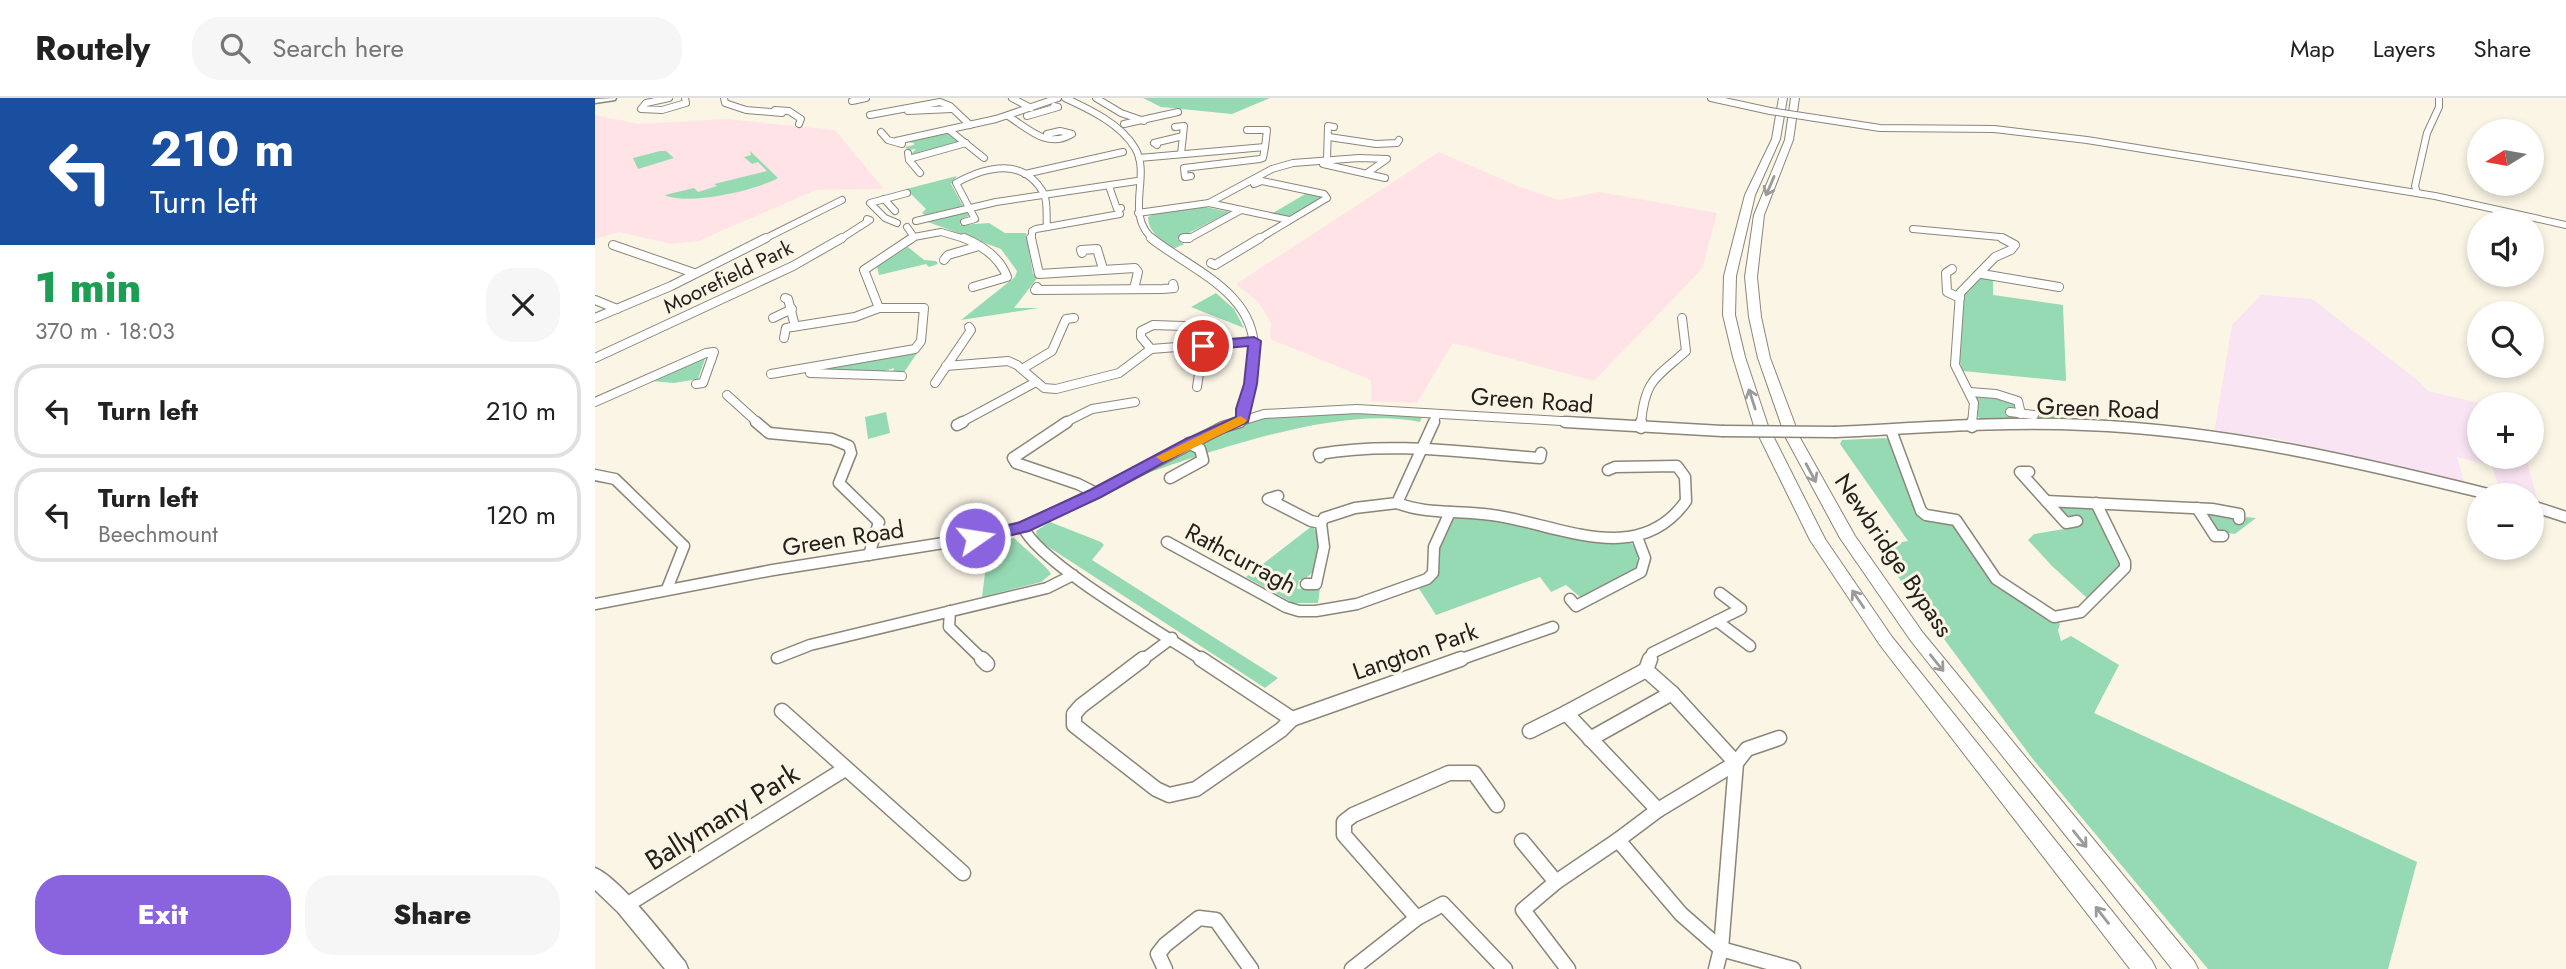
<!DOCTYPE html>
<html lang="en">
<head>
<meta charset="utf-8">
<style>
	:root { --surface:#fff; --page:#f6f6f6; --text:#222; --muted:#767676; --line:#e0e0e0; --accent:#8a63de }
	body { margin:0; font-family:Jost,sans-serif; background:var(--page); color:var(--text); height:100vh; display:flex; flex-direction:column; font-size:26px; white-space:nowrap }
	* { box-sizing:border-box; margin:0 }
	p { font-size:23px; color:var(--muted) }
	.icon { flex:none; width:38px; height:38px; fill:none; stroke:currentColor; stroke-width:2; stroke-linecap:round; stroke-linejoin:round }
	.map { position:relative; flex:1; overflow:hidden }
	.panel { display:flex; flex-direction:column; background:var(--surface); width:595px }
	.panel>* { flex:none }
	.banner { background:#1a4fa0; color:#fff; overflow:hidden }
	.needle { width:46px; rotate:259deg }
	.controls { position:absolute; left:1872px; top:21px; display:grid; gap:14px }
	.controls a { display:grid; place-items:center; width:77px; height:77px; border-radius:50%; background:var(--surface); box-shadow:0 4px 10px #0003; font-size:35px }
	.pin { position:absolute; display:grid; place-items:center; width:60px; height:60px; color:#fff; margin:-30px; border:4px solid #fff; border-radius:50%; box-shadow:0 2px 7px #0007 }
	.me { position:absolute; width:77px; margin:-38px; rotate:77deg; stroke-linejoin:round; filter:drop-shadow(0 0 5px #0008) }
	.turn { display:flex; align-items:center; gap:24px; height:147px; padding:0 35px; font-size:32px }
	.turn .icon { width:91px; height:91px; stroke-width:2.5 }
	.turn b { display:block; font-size:49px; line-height:60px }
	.round { display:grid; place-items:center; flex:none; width:74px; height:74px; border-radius:28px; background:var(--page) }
	.headline { display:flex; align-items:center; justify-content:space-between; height:119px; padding:0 35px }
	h1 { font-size:42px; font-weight:800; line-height:52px; color:#1e9e55 }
	.button { display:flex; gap:14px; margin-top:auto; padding:14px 35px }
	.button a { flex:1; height:80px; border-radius:28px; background:var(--accent); color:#fff; font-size:28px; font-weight:800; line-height:80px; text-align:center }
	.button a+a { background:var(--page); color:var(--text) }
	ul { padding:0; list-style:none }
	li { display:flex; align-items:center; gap:21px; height:94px; margin:0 14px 10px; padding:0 21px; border:4px solid var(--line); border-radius:28px }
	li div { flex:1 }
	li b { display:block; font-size:26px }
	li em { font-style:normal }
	header { display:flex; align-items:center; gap:42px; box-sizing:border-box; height:98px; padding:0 35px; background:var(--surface); border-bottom:2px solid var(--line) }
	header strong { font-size:33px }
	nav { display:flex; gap:38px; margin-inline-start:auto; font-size:24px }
	.search { width:490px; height:63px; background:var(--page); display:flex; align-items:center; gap:18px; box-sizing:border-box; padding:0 24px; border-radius:28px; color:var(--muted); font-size:26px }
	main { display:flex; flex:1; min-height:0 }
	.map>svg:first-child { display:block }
</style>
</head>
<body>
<header>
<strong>Routely</strong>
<div class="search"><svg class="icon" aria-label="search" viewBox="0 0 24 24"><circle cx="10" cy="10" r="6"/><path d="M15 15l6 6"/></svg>Search here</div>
<nav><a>Map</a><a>Layers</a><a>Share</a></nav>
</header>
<main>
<section class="panel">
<div class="banner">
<div class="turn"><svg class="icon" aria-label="left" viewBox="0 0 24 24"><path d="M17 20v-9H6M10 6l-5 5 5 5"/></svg><div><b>210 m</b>Turn left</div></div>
</div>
<div class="headline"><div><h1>1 min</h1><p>370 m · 18:03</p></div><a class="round"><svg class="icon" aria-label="close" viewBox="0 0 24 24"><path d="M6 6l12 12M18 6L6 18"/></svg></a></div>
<ul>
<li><svg class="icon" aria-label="left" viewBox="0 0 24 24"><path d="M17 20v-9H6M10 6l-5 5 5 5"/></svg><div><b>Turn left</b></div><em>210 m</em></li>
<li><svg class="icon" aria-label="left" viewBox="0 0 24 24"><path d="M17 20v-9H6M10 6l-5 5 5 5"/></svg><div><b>Turn left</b><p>Beechmount</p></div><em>120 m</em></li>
</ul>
<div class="button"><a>Exit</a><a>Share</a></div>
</section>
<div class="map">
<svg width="1971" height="871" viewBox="0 0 1971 871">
	<rect width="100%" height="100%" fill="#fbf5e6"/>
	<g fill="#ffe3e7">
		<polygon points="0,17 43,26 131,21 240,32 289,91 221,92 103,143 76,146 24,134 0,141"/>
		<polygon points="844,54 925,89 964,102 1005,94 1122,115 1107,171 999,283 858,245 822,305 776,303 776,282 675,241 676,225 664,205 641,186"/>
	</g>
	<polygon fill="#f9e4f3" points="1666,197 1717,201 1821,281 1833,293 1889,306 1885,306 1885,359 1931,359 1943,405 1937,404 1937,397 1905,394 1897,368 1862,359 1870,387 1679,340 1619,335 1637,227"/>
	<g fill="#95dab2">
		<polygon points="548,0 675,0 637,16 566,9"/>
		<polygon points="350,34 365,44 318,58 315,57 321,51 313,52 310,49 319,47 319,45 307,43"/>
		<polygon points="65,53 71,53 79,60 43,71 38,60"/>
		<path d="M 155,53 L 183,80 C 162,92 92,108 70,97 L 99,90 L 103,94 L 122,88 L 119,86 L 172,73 L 163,64 L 157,66 L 149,59 L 156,57 Z"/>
		<polygon points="362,78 356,86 368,108 330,117 327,115 331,111 311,91"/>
		<polygon points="712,95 727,99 695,119 678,115"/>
		<path d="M 610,109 L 635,114 L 582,141 L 589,146 L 578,151 C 567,143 553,134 553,119 L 559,116 Z"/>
		<polygon points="371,113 374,118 366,121 365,127 394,125 410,135 431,135 438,176 443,179 419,210 444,210 366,222 420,179 422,173 406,151 333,124"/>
		<polygon points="313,149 329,162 341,163 343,166 334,169 331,166 284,177 282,169"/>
		<path d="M 1386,180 L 1398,182 L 1398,197 L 1468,207 L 1471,283 L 1368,273 C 1360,258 1363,211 1370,195 C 1373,188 1380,183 1386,180 Z"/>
		<polygon points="621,195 639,211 649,230 596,209"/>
		<polygon points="326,249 308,276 298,275 299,270 286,274 223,271"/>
		<polygon points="103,261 110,261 103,281 79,285 57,283"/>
		<polygon points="1390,297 1417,303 1422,311 1442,319 1443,315 1471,320 1473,323 1387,323 1383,319 1382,299"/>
		<polygon points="291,314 295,335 273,341 270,319"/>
		<path d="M 770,316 L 827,319 L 825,324 C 747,307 622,351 547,377 C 586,355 627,328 672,320 C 704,315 738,316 770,316 Z"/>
		<polygon points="1289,340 1294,341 1321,413 1356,423 1397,483 1462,522 1465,526 1463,532 1466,543 1476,538 1524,567 1499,615 1822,764 1793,871 1613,871 1437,660 1281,449 1313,443 1245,346 1247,342"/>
		<polygon points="1464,408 1495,409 1499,413 1526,466 1492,500 1457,468 1433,442 1439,436 1475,430 1474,427 1476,419 1468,415"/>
		<polygon points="1613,413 1635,417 1639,423 1649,425 1651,419 1661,420 1640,436 1625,434 1611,417"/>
		<path d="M 868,418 L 1036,445 C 1045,453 1044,464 1039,474 L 985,499 L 971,487 L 956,494 L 945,479 L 841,517 L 823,489 L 829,487 L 856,421 Z"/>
		<polygon points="455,424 506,444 509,447 497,462 683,580 670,590 449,446 442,439 441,433"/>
		<path d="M 717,428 C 731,441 725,480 704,482 L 702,491 L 725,490 L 723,505 L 698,505 L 651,479 Z"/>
		<path d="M 419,440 C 425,446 455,471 456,476 L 446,484 L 387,499 L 394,444 Z"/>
	</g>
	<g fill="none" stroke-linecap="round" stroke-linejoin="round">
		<defs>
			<g id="minor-far3">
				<polyline points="74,0 51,5 46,11 67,12 91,5 90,0"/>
				<polyline points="129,0 130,5 151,12 187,15"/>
				<polyline points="417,0 436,10"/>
				<path d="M 470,0 C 494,11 526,26 540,50 C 557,79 528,116 559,142"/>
				<polyline points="501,0 526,15 549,23"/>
				<polyline points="1116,0 1175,13"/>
				<polyline points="257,3 271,0"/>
				<polyline points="180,12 194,13 206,21 204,26"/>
				<polyline points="313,13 357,11"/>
				<polyline points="275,17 345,4 355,8 375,27"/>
				<path d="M 413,18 C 434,31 452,51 477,36 L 465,33 L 452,36"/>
				<polyline points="432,18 463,9 459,8"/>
				<polyline points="1220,20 1285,30 1399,31 1492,42 1840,98 1971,127"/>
				<polyline points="529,26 583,14"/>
				<polyline points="580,29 589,28 586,56"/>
				<polyline points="354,32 389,60"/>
				<polyline points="652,32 672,32 670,49"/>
				<polyline points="286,34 293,42 307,46"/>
				<polyline points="734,39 781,46 802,45 804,42"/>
				<polyline points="301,43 401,21 463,0"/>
				<polyline points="562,47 559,45 588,38"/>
				<polyline points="313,55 314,62 325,75"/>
				<polyline points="544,60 670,49 668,60 665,61 589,70 590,79 596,78"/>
				<polyline points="314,61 371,45"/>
				<polyline points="732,61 733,28 739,29"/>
				<polyline points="728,66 790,80"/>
				<polyline points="430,76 528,54"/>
				<polyline points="659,86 667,83 729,96 732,100 662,142"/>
				<polyline points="514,88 522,111 526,110"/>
				<polyline points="1822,95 1820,88 1832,35 1844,9 1844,0"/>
				<polyline points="289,101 300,113"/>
				<polyline points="614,105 694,122"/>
				<polyline points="543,115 614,105 677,71 698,65 764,60 792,61 772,75"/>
				<polyline points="321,123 401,104 542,83"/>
				<path d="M 369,124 L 380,121 L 361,85 C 392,68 429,59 449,96 C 453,104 451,120 452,129"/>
				<polyline points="302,125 290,120 275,105 312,95"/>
				<polyline points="312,129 319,139 314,142"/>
				<polyline points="1318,131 1405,139 1411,142"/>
				<polyline points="319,139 346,134 373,142"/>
				<polyline points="587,140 593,141 646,112"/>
				<polyline points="167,142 247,102"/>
				<polyline points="244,142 275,122 272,121"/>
				<polyline points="437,142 437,133 441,131 525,116 524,114"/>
			</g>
			<g id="minor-far2">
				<path d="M 369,140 C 388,148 405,159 412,179 L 378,189"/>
				<polyline points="436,140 444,176 540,170 543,174 539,191"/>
				<path d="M 556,140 C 598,173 662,195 659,256 C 658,279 649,299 648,321"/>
				<polyline points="589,140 594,140"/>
				<polyline points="18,147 99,175"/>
				<polyline points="487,155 486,152 502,151 508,171"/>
				<polyline points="349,162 353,157 384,148"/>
				<polyline points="616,165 620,167 665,140"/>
				<polyline points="1357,171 1351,175 1352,194 1365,200"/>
				<polyline points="1387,176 1464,189"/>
				<polyline points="442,189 440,192 568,191 579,190 578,186"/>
				<polyline points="190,200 193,201 200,228"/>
				<polyline points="0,202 22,211"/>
				<polyline points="284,210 269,172 317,140"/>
				<polyline points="0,220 76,188 171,140"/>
				<polyline points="178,220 197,211"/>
				<polyline points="556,251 546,239 546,233 558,227 589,228 600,240 593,241"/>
				<polyline points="0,260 198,168 247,140"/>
				<polyline points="351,268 413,263 422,267 449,290 461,291 524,275 556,251 659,243"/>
				<polyline points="427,271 457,253 471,221 479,220"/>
				<polyline points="215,275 307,278"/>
				<polyline points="176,276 320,251 326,243 329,210 284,210 260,219 191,230 189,240"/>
				<polyline points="340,285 376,232 374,229"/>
				<polyline points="602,289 608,248"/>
				<polyline points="1375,294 1401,296 1423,303 1426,316"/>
				<polyline points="132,297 163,325"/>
				<polyline points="0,304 111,255 119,254 108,285 101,286"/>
				<polyline points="1415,314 1439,317"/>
				<polyline points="365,325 441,284"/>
				<polyline points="469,325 497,311 540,304"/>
				<polyline points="640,325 669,316 762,311 999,325"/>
				<polyline points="838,325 842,316"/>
				<path d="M 1046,325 C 1050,281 1061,280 1091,253 L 1087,220"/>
				<polyline points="1377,325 1379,305 1360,267 1365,195 1400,159 1416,152 1420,147 1407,140"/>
			</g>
			<g id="minor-far1">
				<polyline points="161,324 174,335 237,341 254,348 256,355 244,385 284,424 274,457"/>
				<polyline points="472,324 418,360 421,365 483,386 501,395"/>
				<polyline points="970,324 1127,333"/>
				<polyline points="362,327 368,324"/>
				<polyline points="1377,329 1377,324"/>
				<polyline points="1046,330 1046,324"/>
				<polyline points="1296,332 1326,413 1331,417 1361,422 1401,481 1459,519 1486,514 1530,470 1530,464 1501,405"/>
				<path d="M 1241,334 C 1324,330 1407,323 1490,327 C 1628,332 1764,364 1897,397"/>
				<path d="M 725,359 L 724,356 C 798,343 871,355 945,360 L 946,355"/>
				<polyline points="1434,374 1425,374 1471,425 1482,423"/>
				<polyline points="0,377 20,381 89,448 72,491"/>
				<polyline points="575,380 608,362 605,351 594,345"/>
				<polyline points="683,398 673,401 716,423 726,425"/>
				<polyline points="1451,403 1617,411 1644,416 1644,421"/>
				<path d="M 802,405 C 832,417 866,412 897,417 C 963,426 1043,471 1091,403 L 1090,379 L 1082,368 L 1020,369 L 1013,372"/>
				<polyline points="1937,408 1971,419"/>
				<polyline points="1602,410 1620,438 1628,438"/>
				<path d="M 428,429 C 445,466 570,537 609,563"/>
				<polyline points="572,444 691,509 704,513 721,513 762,506 832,481 838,475 839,449 855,414"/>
				<polyline points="711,486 721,486 729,449 726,425 729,420 760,410 802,405 839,324"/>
				<polyline points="975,501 981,508 1046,474 1050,460 1042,439"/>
				<polyline points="0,506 178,472 380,440 428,429 501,395 628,329 645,324"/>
				<polyline points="355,513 354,529 389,563"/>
				<polyline points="1122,523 1155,548"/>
				<polyline points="182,560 215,547 452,490 478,477"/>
				<polyline points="546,563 577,540"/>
				<polyline points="861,563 958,529"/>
				<polyline points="1054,563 1057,555 1146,511 1125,495"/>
			</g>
			<g id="minor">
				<polyline points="387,561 392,566"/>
				<polyline points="548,561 486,608 479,616 479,627 561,691 574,697 601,691 686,632 697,621"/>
				<polyline points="606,561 697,621 866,561"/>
				<polyline points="1055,561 1051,572 1077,595 1141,665 1063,712"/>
				<polyline points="187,613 368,775"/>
				<polyline points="971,615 1051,572"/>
				<polyline points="935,633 971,615 1063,712 1023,742"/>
				<polyline points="995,641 1077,595"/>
				<polyline points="927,743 961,784"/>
				<polyline points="30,808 250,671"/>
				<polyline points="822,820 749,737 749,724 758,717 854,675 879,675 902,707"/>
				<polyline points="570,871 563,856 570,847 604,820 621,822 656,871"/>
				<polyline points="757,871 822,820 848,806 910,871"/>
				<polyline points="973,871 928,812 961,784 1023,742 1086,816 1126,851 1198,871"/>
				<polyline points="1121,871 1126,851 1141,665 1152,651 1184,640"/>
			</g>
			<g id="major">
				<polygon points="21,0 20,2 0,5 0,1"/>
				<path d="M 0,770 C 24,779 72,842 90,864 L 93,871 L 70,871 L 23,814 L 0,792 Z"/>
			</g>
			<g id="highway">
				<polygon points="1184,0 1192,0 1185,41 1160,97 1141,178 1140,217 1150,259 1173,328 1230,441 1297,539 1557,863 1561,871 1535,871 1285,547 1215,442 1159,328 1138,259 1128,217 1129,178 1150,97 1177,41"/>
				<polygon points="1196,0 1204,0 1198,42 1169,117 1162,179 1166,219 1175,260 1205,340 1260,438 1328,535 1599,863 1603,871 1577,871 1316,543 1245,440 1191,340 1163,260 1154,219 1150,179 1159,117 1190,42"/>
			</g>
		</defs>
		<use href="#minor-far3" stroke="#8b8679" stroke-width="8"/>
		<use href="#minor-far2" stroke="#8b8679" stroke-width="10"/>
		<use href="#minor-far1" stroke="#8b8679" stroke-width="13"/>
		<use href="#minor" stroke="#8b8679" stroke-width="17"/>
		<use href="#major" stroke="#8b8679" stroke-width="3"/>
		<use href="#highway" stroke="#8b8679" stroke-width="2"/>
		<use href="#minor-far3" stroke="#fff" stroke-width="6"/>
		<use href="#minor-far2" stroke="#fff" stroke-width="8"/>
		<use href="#minor-far1" stroke="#fff" stroke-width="10"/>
		<use href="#minor" stroke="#fff" stroke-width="14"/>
		<use href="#major" fill="#fff" fill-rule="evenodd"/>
		<use href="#highway" fill="#fff" fill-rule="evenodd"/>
		<defs>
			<polyline id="minor-bridge-far1" points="1175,13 1220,20"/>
			<polyline id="minor-bridge" points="1127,333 1241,334"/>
		</defs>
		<use href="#minor-bridge-far1" stroke="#8b8679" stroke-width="8" stroke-linecap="butt"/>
		<use href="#minor-bridge" stroke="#8b8679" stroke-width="13" stroke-linecap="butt"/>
		<use href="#minor-bridge-far1" stroke="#fff" stroke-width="6"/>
		<use href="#minor-bridge" stroke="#fff" stroke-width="10"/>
	</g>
	<defs><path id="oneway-shaft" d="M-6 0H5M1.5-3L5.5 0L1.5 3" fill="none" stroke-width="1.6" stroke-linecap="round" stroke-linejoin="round" transform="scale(1.75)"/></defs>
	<g stroke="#9c9b99">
		<use href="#oneway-shaft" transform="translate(1175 88) rotate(113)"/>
		<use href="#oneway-shaft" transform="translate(1157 301) rotate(-108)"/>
		<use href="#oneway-shaft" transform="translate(1216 375) rotate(62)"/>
		<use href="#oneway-shaft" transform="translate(1263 501) rotate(-124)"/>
		<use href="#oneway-shaft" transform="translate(1342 565) rotate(51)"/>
		<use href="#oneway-shaft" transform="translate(1485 741) rotate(51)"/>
		<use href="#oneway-shaft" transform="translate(1507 817) rotate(-128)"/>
	</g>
	<polygon fill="#8a63de" stroke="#5a4090" stroke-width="2" points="659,239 666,243 662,286 653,324 599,348 506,399 434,433 380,445 375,444 372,440 375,436 423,425 495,392 589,342 641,319 641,311 649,286 653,248 608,252 601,248 608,244"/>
	<polygon fill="#f59e0b" points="645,318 652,322 650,325 573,362 568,364 561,359"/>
	<g text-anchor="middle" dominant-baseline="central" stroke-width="6" stroke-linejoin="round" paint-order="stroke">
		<g font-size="21" fill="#23211c" stroke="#fbf5e6">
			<text transform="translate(133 179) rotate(-26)">Moorefield Park</text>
		</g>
		<g font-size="24" fill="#23211c" stroke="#fbf5e6">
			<text transform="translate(937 302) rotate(4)">Green Road</text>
			<text transform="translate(1503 310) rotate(2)">Green Road</text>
			<text transform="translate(248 440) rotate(-9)">Green Road</text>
			<text transform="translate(1299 457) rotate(56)">Newbridge Bypass</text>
			<text transform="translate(646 460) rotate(28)">Rathcurragh</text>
			<text transform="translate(820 553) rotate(-19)">Langton Park</text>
		</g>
		<g font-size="28" fill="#23211c" stroke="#fbf5e6">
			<text transform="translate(127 719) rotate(-32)">Ballymany Park</text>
		</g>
	</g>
</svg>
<div class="controls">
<a><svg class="needle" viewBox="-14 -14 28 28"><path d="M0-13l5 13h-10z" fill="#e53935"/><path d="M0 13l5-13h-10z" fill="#767676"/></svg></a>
<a><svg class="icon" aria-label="sound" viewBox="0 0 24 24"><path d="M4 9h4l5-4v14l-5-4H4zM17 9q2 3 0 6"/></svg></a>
<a><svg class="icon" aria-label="search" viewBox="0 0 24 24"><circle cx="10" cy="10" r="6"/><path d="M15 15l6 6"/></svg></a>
<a>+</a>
<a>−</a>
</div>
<div class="pin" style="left:608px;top:248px;background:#d93025"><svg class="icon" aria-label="arrive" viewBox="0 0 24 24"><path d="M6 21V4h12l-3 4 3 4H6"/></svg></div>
<svg class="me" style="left:380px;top:440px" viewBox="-20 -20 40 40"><circle r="17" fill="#8a63de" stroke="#fff" stroke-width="3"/><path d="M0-11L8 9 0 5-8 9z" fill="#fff"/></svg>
</div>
</main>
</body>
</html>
